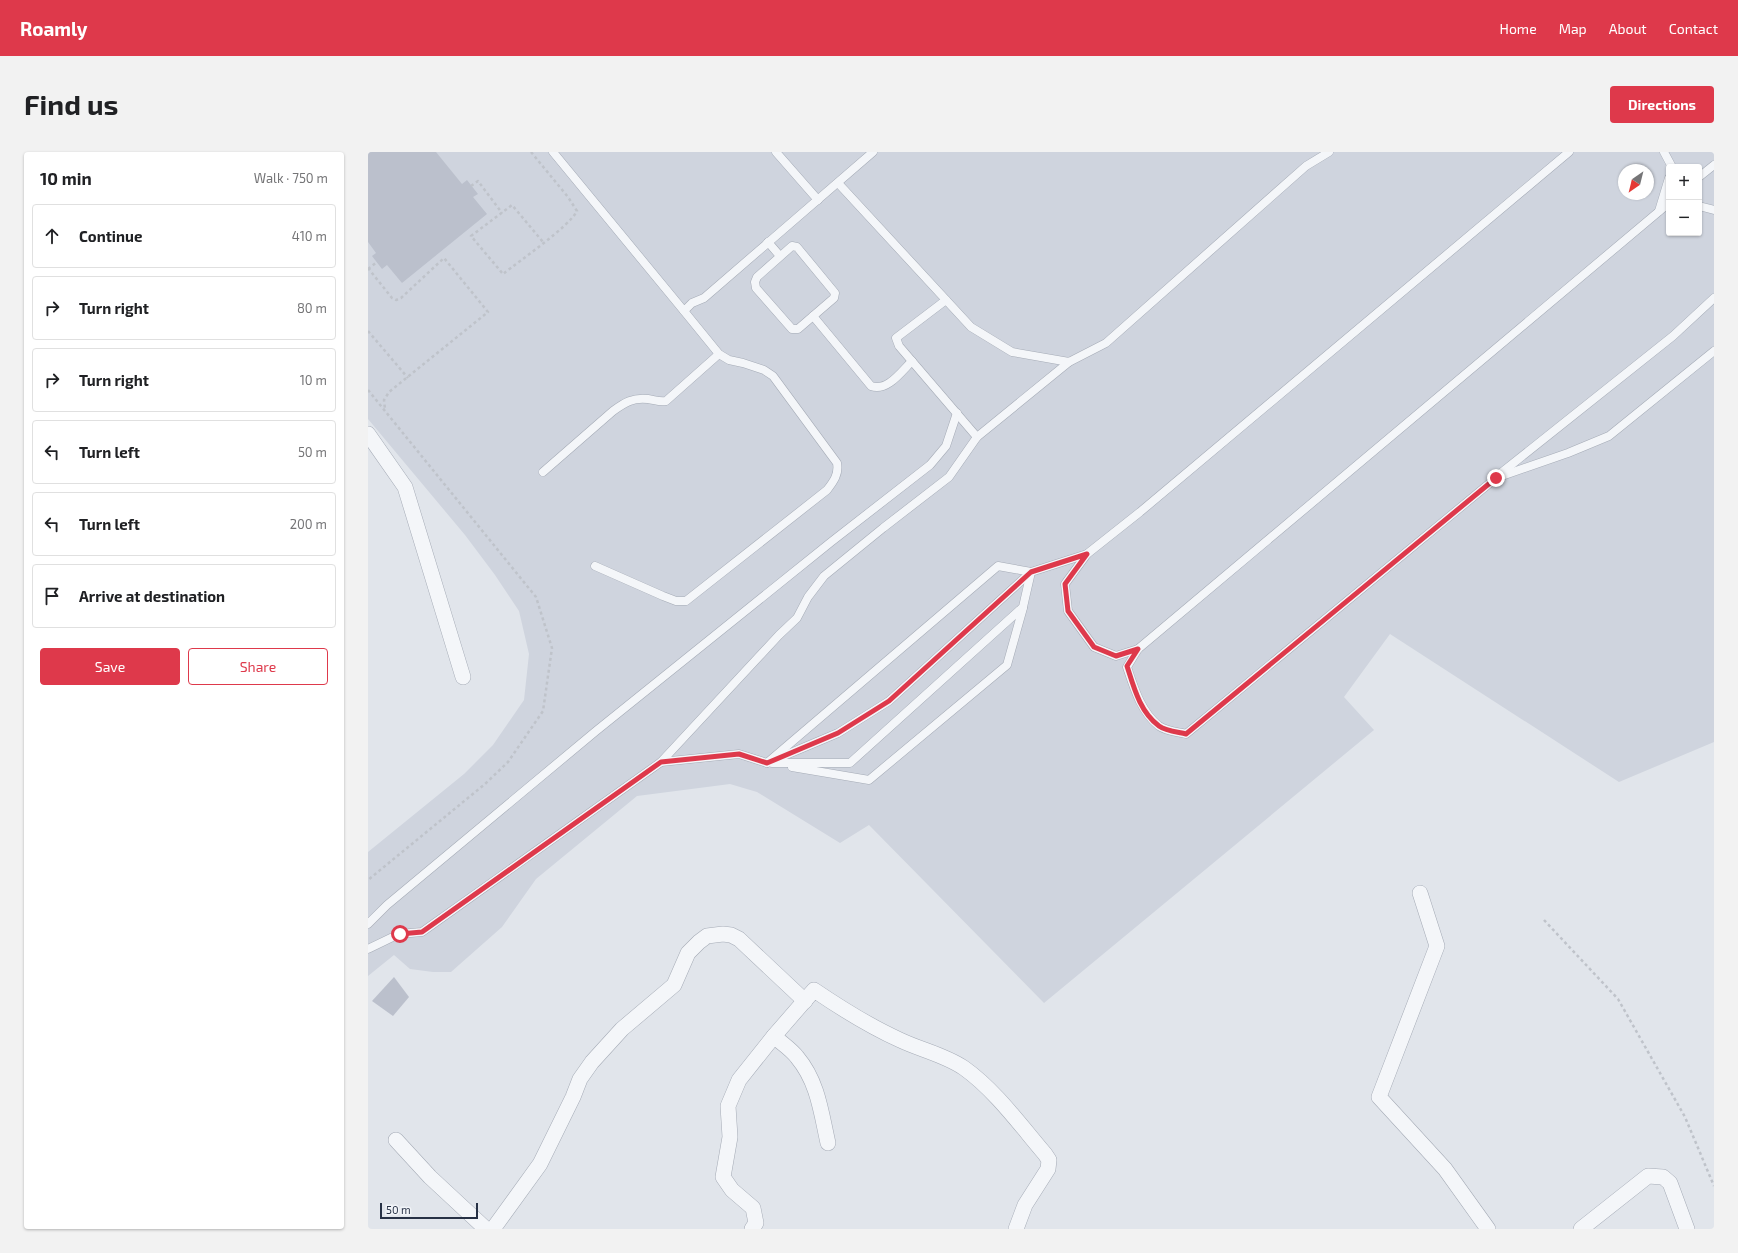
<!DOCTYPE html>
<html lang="en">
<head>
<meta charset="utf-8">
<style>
  :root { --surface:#fff; --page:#f2f2f2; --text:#202124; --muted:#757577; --line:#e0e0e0; --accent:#de394b }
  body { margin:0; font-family:"Exo 2",sans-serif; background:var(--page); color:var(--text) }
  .controls { position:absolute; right:12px; top:12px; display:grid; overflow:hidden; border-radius:4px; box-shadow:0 1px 3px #0004 }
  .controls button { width:36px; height:36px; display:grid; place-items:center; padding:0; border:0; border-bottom:1px solid var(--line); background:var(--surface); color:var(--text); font:20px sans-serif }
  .compass { position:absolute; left:1250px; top:12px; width:36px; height:36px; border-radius:50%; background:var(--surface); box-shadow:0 1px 3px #0004; rotate:215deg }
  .scale { position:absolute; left:12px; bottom:10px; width:98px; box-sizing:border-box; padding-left:4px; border:2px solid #273145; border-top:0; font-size:11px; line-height:14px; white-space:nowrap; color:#273145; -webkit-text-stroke:3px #f1f4f8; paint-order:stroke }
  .stop { position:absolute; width:12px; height:12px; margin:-9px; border:3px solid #de394b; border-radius:50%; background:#fff }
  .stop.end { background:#de394b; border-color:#fff; box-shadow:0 1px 4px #0008 }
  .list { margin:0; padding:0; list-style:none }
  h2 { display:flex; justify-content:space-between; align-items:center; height:52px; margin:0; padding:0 16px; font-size:17px }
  h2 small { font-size:13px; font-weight:400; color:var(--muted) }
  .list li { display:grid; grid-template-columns:26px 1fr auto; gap:12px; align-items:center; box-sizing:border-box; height:64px; margin:0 8px 8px; padding:0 8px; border:1px solid var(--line); border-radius:4px }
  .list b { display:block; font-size:15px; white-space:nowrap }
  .list em { font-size:13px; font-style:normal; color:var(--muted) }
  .actions { display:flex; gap:8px; padding:12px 16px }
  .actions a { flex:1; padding:9px 0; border:1px solid var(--accent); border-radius:4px; text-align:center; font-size:14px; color:var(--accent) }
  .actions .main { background:var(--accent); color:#fff }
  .icon { flex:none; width:22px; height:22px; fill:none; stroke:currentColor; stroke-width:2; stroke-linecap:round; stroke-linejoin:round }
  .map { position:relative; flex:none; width:1346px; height:1077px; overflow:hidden; border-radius:4px }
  header { display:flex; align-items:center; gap:24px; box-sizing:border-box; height:56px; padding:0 20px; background:var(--accent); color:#fff }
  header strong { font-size:19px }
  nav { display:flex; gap:22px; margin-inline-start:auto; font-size:14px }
  .intro { display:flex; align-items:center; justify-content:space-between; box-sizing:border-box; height:96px; padding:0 24px }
  h1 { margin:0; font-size:28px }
  .button { padding:10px 18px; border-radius:4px; background:var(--accent); color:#fff; font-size:14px; font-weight:700 }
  main { display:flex; gap:24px; padding:0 24px }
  aside { flex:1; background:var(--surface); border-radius:4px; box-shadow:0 1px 3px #0004 }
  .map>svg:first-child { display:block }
</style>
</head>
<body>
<header>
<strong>Roamly</strong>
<nav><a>Home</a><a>Map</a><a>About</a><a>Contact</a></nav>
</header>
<div class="intro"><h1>Find us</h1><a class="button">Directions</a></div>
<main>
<aside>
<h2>10 min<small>Walk · 750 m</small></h2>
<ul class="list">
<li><svg class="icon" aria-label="ahead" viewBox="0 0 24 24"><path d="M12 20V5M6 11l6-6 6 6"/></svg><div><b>Continue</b></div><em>410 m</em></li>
<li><svg class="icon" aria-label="right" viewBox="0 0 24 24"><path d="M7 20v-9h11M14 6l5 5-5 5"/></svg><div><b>Turn right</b></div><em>80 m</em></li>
<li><svg class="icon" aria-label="right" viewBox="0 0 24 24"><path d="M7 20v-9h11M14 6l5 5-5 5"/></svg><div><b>Turn right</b></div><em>10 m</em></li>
<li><svg class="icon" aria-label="left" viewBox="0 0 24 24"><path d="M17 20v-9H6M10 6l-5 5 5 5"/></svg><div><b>Turn left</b></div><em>50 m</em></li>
<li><svg class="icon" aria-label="left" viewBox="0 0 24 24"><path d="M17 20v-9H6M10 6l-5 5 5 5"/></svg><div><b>Turn left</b></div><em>200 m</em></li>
<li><svg class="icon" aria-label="arrive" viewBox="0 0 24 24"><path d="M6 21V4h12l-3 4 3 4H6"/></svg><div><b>Arrive at destination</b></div></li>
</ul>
<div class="actions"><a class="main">Save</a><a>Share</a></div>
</aside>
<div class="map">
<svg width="1346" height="1077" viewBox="0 0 1346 1077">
  <rect width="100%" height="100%" fill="#e1e5eb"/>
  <path fill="#cfd4de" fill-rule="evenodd" d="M 0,0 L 1346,0 L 1346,590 L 1251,630 L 1022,482 L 976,545 L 1006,578 L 676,851 L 501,673 L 472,691 L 389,640 L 362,632 L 269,644 L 168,727 L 134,775 L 83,820 L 65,820 L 42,817 L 26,803 L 0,824 L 0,700 L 96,622 L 125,593 L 156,548 L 161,502 L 151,459 L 127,423 L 97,383 L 0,267 ZM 1301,15 L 1331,15 L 1331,81 L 1301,81 ZM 1256,18 L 1280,18 L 1280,42 L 1256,42 Z"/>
  <g fill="#bbc0cc">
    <path d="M 0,0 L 68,0 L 94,32 L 99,28 L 110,42 L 105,45 L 119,62 L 34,131 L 19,113 L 14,117 L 4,104 L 8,101 L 0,90 Z"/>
    <path d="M 26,825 L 41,845 L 25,864 L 4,849 Z"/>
  </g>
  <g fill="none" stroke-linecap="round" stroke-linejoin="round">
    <defs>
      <g id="service">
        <path d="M 185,0 L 316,159 L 324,151 L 336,146 L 505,0"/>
        <path d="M 408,0 L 450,48"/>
        <path d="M 1296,0 L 1304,15"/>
        <path d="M 1331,25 L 1346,13"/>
        <path d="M 470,31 L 603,175 L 644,200 L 701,210 L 738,191 L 938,14 L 961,0"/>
        <path d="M 1301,51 L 770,497 L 759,515 C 766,536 773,560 791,574 C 798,579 810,580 818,582 L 1128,326 L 1200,301 L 1241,284 L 1346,199"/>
        <path d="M 1331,54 L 1346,58"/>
        <path d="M 1291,59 L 1301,26"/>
        <path d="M 400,90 L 412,104"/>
        <path d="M 424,94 L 429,95 L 467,141 L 466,146 L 430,177 L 424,177 L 388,136 L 387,130 L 389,125 Z"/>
        <path d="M 578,148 L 528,186 L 531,194 L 609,285"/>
        <path d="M 445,164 L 503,234 C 519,240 533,220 544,209"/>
        <path d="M 175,320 L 245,259 C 256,251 265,245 280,247 C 287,248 291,250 298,249 L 351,202"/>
        <path d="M 1133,321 L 1305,184 L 1346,146"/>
        <path d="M 719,402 L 697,432 L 700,459 L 726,495 L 748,504 L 770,497"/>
        <path d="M 227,414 L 295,444 L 308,449 L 318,449 L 459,338 C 466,329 471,322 469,311 L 405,224 L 396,218 L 375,211 L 361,208 L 351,202 L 316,159"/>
        <path d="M 293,610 L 411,483 L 429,466 L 440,445 L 456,424 L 515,376 L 581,325 L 609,285 L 701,210"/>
        <path d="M 399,611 L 470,581 L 521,549 L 663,420 L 719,402 L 772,360 L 1201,0"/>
        <path d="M 404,611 L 482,611 L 655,455 L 663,420"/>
        <path d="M 424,615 L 501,628 L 639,513 L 655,456"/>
        <path d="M 0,772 L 19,753 L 228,579 L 463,390 L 562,313 L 578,294 L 589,261"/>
        <path d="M 0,797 L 31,782 L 54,780 L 293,610 L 371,602 L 399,611 L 630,414 L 663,420"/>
      </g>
      <g id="minor">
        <path d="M 0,282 L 37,335 L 95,525"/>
        <path d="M 1052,741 L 1069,794 L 1011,945 L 1077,1017 L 1120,1077"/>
        <path d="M 406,884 C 413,891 423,897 429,905 C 450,930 453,960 460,991"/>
        <path d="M 28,988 L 62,1025 L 118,1077"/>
        <path d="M 125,1077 L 172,1012 L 205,945 L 212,927 L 224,910 L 254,877 L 306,833 L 320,801 L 331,790 L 339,784 L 355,782 L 363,783 L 371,787 L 437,849"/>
        <path d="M 384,1077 L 388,1071 L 385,1056 L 364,1038 L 355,1025 L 362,985 L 360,954 L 371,928 L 406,884 L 446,838 C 474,857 501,874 532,888 C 553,898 577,903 596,916 C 627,938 653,974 677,1002 L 681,1008 L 680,1017 L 657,1053 L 648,1077"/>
        <path d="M 1213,1077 L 1280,1024 L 1295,1025 L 1302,1031 L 1319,1077"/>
      </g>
    </defs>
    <use href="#service" stroke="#a5abb6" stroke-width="9"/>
    <use href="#minor" stroke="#a5abb6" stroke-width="16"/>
    <g stroke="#bfc3ca" stroke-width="2.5" stroke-dasharray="3 3" stroke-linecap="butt">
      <path d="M 163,0 L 200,45 L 209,59 C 201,75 151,109 135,122 L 103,84 L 144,53 L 175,90"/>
      <path d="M 103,34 L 110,29 L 134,61"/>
      <path d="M 0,116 L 24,146 L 28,148 L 33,146 L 76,106 L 120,160 L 21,240 L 16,248 L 17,257"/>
      <path d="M 0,117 L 9,110"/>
      <path d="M 0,179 L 40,226"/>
      <path d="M 0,238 L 168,445 L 184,496 L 175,559 L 140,610 L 117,632 L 0,728"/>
      <path d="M 1176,768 L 1250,847 L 1317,965 L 1346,1034"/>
    </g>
    <use href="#service" stroke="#f4f6f9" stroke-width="8"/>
    <use href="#minor" stroke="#f4f6f9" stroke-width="15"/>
  </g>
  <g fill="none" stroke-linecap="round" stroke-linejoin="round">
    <path stroke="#de394b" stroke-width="5" d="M 32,782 L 54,780 L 293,610 L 371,602 L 399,611 L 470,581 L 521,549 L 663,420 L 719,402 L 697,432 L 700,459 L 726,495 L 748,504 L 770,497 L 759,514 C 766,536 772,560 791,574 C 798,579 810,580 818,582 L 1128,326"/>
  </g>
</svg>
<div class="controls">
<button>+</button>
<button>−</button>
</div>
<svg class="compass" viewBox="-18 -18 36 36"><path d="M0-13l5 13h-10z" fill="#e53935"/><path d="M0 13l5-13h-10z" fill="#757577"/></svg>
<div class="scale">50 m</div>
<div class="stop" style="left:32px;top:782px"></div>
<div class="stop end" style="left:1128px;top:326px"></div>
</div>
</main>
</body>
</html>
